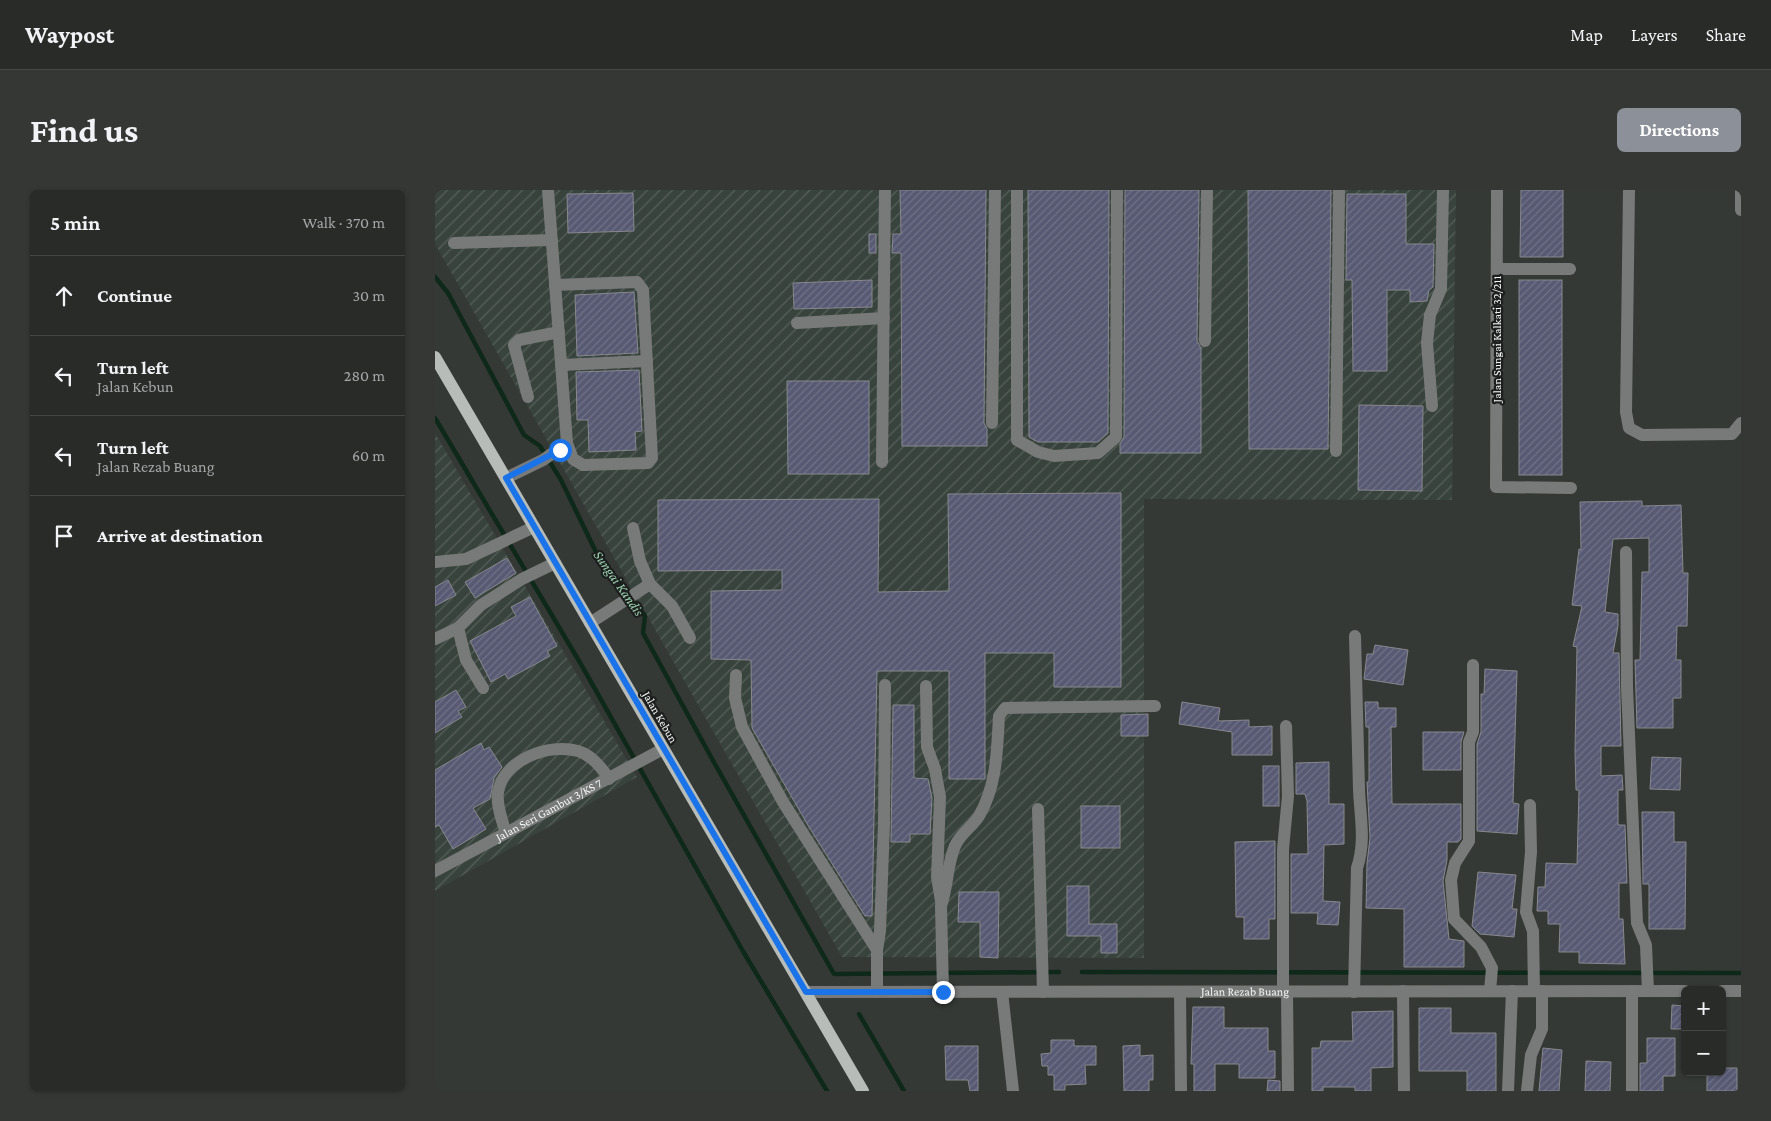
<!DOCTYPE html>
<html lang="en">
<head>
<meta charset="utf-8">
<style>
  :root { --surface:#282b28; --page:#343734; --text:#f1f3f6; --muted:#a5a7a8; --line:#444745; --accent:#8c9099 }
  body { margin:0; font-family:"Crimson Pro",serif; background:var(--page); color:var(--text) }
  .controls { position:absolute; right:15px; bottom:15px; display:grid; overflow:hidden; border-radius:8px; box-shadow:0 1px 4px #0004 }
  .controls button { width:45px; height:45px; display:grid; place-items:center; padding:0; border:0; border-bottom:1px solid var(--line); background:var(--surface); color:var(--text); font:25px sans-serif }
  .stop { position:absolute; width:15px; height:15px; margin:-11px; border:4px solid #1a73e8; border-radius:50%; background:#fff }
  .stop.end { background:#1a73e8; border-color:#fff; box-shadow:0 1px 5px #0008 }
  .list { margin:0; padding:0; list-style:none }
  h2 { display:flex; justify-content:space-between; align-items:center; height:65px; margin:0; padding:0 20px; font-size:21px }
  h2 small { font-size:16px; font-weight:400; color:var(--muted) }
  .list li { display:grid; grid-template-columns:32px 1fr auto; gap:15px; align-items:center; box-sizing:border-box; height:80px; padding:0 20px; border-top:1px solid var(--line) }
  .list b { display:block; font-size:19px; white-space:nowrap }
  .list p { margin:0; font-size:16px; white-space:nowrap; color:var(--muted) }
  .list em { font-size:16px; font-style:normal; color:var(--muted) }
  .icon { flex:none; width:28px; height:28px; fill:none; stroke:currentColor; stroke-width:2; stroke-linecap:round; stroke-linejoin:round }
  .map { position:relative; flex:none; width:1306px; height:901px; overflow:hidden; border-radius:8px }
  header { display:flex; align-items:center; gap:30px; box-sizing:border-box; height:70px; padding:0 25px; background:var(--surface); border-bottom:1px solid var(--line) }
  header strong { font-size:24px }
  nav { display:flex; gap:28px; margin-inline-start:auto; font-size:18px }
  .intro { display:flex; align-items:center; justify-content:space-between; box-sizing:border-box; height:120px; padding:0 30px }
  h1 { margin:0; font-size:35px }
  .button { padding:12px 22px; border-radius:8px; background:var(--accent); color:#fff; font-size:18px; font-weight:700 }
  main { display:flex; gap:30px; padding:0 30px }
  aside { flex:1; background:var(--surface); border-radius:8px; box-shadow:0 1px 4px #0004 }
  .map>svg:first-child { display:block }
</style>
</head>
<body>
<header>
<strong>Waypost</strong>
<nav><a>Map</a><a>Layers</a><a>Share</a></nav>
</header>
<div class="intro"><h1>Find us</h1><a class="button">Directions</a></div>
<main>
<aside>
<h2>5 min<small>Walk · 370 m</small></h2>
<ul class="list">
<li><svg class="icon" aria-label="ahead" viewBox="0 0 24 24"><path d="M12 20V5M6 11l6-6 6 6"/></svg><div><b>Continue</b></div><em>30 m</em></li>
<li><svg class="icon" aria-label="left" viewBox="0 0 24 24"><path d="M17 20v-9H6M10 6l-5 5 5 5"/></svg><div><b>Turn left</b><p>Jalan Kebun</p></div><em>280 m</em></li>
<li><svg class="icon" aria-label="left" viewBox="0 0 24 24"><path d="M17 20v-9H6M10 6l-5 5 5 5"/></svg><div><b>Turn left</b><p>Jalan Rezab Buang</p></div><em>60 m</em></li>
<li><svg class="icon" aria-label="arrive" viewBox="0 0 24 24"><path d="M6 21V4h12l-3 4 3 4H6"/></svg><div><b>Arrive at destination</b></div></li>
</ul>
</aside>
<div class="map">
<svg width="1306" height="901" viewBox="0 0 1306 901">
  <defs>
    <pattern id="industrial-furrows" width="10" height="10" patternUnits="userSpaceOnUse" patternTransform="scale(1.25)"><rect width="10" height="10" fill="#39433d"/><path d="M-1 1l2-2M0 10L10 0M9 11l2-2" fill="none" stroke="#565f5a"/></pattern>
    <pattern id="building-hatch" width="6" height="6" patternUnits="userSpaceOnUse" patternTransform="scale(1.25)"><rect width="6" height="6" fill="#585a73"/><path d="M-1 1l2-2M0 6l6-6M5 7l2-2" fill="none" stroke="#707288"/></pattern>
  </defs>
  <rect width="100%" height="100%" fill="#353936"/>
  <g fill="url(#industrial-furrows)">
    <path d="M 0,0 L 1021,0 L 1017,310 L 709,309 L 709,768 L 407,767 L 0,54 Z"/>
    <path d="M 0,243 L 202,587 L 0,701 Z"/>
  </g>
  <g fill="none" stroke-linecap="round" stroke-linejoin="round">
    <g stroke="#0e281a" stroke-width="4.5">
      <path d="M 0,87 L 13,103 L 89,245 L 105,256 L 126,290 L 162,364 L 210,426 L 208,443 L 281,576 L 399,784 L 624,782"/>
      <path d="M 0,228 L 147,476 L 309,763 L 392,901"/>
      <path d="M 647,782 L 1306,783"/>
      <path d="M 424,824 L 469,901"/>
    </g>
  </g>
  <g fill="url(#building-hatch)" stroke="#87888d">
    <path d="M 465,0 L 551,0 L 549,233 L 552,239 L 552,256 L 467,256 L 466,63 L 457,63 L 458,44 L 466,44 Z"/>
    <path d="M 593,0 L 674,0 L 673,243 L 663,252 L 603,252 L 594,247 Z"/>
    <path d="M 690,0 L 764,0 L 762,151 L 766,158 L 766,263 L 685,263 L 685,254 L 689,247 Z"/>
    <path d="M 813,0 L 896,0 L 893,259 L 814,259 Z"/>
    <path d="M 1086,0 L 1128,0 L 1128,67 L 1085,67 Z"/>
    <path d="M 198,3 L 199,41 L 133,43 L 132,4 Z"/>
    <path d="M 912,4 L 971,4 L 971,54 L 999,54 L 998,97 L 994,100 L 992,111 L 975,112 L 975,100 L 952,100 L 952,181 L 918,181 L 917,90 L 911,90 Z"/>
    <rect x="434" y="44" width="7" height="19"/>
    <path d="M 437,90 L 437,117 L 359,119 L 358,93 Z"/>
    <rect x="1084" y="90" width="43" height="195"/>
    <path d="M 199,102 L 203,163 L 142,166 L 140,105 Z"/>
    <path d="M 204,180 L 207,241 L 200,242 L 201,260 L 154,262 L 153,230 L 142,230 L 141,182 Z"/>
    <path d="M 352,191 L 434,191 L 434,284 L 353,284 Z"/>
    <path d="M 924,215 L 988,216 L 987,301 L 923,300 Z"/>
    <path d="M 686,303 L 686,497 L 619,497 L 619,463 L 550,463 L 550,589 L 514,589 L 514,481 L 442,481 L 437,726 L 430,726 L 374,637 L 317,538 L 316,470 L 276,469 L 276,401 L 347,400 L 347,380 L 223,381 L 223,310 L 444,309 L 443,402 L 514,401 L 513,304 Z"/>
    <path d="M 1207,311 L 1207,316 L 1246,315 L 1248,383 L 1253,383 L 1252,436 L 1242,436 L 1241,470 L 1246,470 L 1246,508 L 1238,508 L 1238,538 L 1202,538 L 1200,470 L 1205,470 L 1207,382 L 1214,382 L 1214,348 L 1178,349 L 1170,422 L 1183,424 L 1183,436 L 1178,463 L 1184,463 L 1186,556 L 1166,556 L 1166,586 L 1187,585 L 1188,600 L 1183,600 L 1183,635 L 1190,635 L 1192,693 L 1184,693 L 1184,729 L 1188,729 L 1190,774 L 1144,773 L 1144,762 L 1124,762 L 1125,734 L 1113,734 L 1113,721 L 1102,721 L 1103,697 L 1110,697 L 1111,673 L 1142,674 L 1144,600 L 1141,600 L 1140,561 L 1142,457 L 1138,456 L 1147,416 L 1137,415 L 1144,359 L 1146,360 L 1145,312 Z"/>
    <path d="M 72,368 L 81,383 L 40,408 L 30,392 Z"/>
    <path d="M 13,390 L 21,405 L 0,416 L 0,397 Z"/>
    <path d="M 95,407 L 122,456 L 112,461 L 115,466 L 73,489 L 70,484 L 56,492 L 35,451 L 81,426 L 76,417 Z"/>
    <path d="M 940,455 L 973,460 L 968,495 L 929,489 L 932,464 L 938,464 Z"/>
    <path d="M 1050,479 L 1082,481 L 1078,613 L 1084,614 L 1082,644 L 1042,641 L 1042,554 L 1046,542 L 1046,504 L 1049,504 Z"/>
    <path d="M 21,500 L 31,517 L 23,521 L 27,527 L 0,543 L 0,512 Z"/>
    <path d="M 747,512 L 785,518 L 783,531 L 814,530 L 814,537 L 837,536 L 837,565 L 797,565 L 797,542 L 744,534 Z"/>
    <path d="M 930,512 L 943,512 L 943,518 L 961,518 L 961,537 L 956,537 L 957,614 L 1026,614 L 1026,649 L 1023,652 L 1012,652 L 1012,670 L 1008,691 L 1014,749 L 1029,751 L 1029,777 L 969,777 L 969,719 L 931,718 L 932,673 L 935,648 L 932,592 L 934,592 L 934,537 L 931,537 Z"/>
    <path d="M 458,515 L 479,515 L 479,588 L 493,589 L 497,608 L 495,644 L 475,644 L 475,652 L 456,652 Z"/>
    <path d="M 713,524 L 713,546 L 686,546 L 686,525 Z"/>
    <path d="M 988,542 L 1029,542 L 1026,552 L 1026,580 L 988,580 Z"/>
    <path d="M 46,553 L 49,560 L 54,557 L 67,577 L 59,588 L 55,609 L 38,618 L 51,639 L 18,659 L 4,635 L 0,637 L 0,580 Z"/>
    <path d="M 1217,567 L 1246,568 L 1245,600 L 1215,599 Z"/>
    <path d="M 894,572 L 894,614 L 909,614 L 909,654 L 889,655 L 888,711 L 905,712 L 903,735 L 882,734 L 883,723 L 856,723 L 856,664 L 873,664 L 872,611 L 870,604 L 861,604 L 861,573 Z"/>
    <rect x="828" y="576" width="16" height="40"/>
    <rect x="646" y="616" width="39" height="42"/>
    <path d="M 1207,622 L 1239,622 L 1239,652 L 1251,652 L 1250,739 L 1214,739 L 1214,694 L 1208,694 Z"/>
    <path d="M 840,651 L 840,729 L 834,729 L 834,749 L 809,749 L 809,727 L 801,727 L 800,652 Z"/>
    <path d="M 1043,682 L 1081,685 L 1077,719 L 1082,719 L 1079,747 L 1045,744 L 1037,736 Z"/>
    <path d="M 632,696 L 654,696 L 654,734 L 682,734 L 682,763 L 666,763 L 666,746 L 632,746 Z"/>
    <path d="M 524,702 L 564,702 L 563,768 L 545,767 L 545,732 L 523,732 Z"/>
    <path d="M 1237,815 L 1250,816 L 1250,839 L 1236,839 Z"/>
    <path d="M 758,817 L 789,817 L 789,838 L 833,838 L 833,861 L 840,861 L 840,888 L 804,888 L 804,874 L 780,874 L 780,901 L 759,901 L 759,874 L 756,874 Z"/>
    <path d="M 984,818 L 1016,818 L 1016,843 L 1061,843 L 1061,901 L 1032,901 L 1032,881 L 984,881 Z"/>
    <path d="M 958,821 L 958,877 L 936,878 L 936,901 L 920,901 L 920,897 L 888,897 L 888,901 L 877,901 L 877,858 L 885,858 L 886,851 L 918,851 L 917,822 Z"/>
    <path d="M 1212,848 L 1240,848 L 1240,886 L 1228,886 L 1228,901 L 1205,901 L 1205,873 L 1212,873 Z"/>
    <path d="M 616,850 L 639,850 L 639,856 L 661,856 L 661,875 L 650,875 L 651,894 L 630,895 L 630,900 L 619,900 L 619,885 L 613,885 L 613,876 L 607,876 L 606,864 L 616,863 Z"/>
    <path d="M 705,855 L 705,866 L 718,865 L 718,890 L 714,890 L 714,901 L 689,901 L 688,856 Z"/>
    <path d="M 510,856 L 543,856 L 543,901 L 535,901 L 533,890 L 511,890 Z"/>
    <path d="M 1108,858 L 1127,860 L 1124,901 L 1104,901 Z"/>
    <path d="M 1151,871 L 1176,872 L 1175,901 L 1150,901 Z"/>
    <path d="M 1287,878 L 1302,878 L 1302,901 L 1272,901 L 1272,882 L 1287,882 Z"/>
    <path d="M 833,890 L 845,891 L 845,901 L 832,901 Z"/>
  </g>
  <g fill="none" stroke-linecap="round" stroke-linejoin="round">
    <g stroke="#787a79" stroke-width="12">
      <path d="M 582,0 L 582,250 L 603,262 L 619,266 L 663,263 L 681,247 L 682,0"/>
      <path d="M 1062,0 L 1061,297 L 1136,298"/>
      <path d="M 1194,0 L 1191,222 L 1194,238 L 1207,245 L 1297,244 L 1306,233"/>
      <path d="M 1306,0 L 1306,20"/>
      <path d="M 19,53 L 117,50"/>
      <path d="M 1062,79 L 1135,79"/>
      <path d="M 120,95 L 202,92 L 208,100 L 217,268 L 213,273 L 148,275 L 138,269 L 132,253"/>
      <path d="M 362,133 L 449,128"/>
      <path d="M 770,151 L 772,0"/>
      <path d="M 126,175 L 212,171"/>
      <path d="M 93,207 L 79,155 L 84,150 L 124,142"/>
      <path d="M 997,216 L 992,153 L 995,125 L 1006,99 L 1008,0"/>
      <path d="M 557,233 L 560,0"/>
      <path d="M 901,261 L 904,0"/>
      <path d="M 447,272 L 450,0"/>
      <path d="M 71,288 L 108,270 L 132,253 L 113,0"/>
      <path d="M 198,338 L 205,371 L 215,394"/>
      <path d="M 1191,362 L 1192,497 L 1202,733 L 1211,755 L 1213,801"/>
      <path d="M 0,372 L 31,369 L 99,337"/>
      <path d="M 155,433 L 215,394 L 237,416 L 255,448"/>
      <path d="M 0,449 L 23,438"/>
      <path d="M 1038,475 L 1038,542 L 1034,552 L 1034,651 L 1020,673 L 1016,690 L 1019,729 L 1046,757 L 1057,778 L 1055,801"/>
      <path d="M 301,485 L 300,508 L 307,537 L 348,612 L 442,760 L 442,802"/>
      <path d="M 491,496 L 492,557 L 500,579 L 505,607 L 502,687 L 506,711"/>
      <path d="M 48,498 L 31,470 L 23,438 L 46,415 L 87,389 L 120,373"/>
      <path d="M 1095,615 L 1096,662 L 1091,722 L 1098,741 L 1099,801"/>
      <path d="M 603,619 L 608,802"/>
      <path d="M 71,643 C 67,631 61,614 63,602 C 69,569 114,553 143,561 C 157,565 167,578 174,589"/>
      <path id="s1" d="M 0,681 L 228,559"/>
      <path d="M 442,760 L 445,741 L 449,634 L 450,495"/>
      <path d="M 968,801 L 969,901"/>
      <path d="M 1287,801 L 1306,801"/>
      <path id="s2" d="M 371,802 L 1250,801"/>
      <path d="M 508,802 L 506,716 C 513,696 512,674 520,656 C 525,644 537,637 544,626 C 562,595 562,561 564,526 L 570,518 L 720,516"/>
      <path d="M 567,802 L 578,901"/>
      <path d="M 745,802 L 746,901"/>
      <path d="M 848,802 L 848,659 L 853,606 L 851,536"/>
      <path d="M 852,802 L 853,901"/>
      <path d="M 919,802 L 922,678 C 931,651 925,627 924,599 C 923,548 921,497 920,446"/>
      <path d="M 1073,901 L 1077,801"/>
      <path d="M 1092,901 L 1096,865 L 1107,839 L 1107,801"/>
      <path d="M 1197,901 L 1197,801"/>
    </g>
    <path stroke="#b7bcb9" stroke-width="12" d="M 0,167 L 428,901"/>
  </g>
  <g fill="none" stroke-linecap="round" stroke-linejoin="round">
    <path stroke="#1a73e8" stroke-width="6" d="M 125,260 L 71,288 L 371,802 L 508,802"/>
  </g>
  <g text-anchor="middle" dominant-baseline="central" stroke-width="4.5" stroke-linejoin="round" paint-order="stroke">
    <g font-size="12" fill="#f3f6f4" stroke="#1d1f1e">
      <text transform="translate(1062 149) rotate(-90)">Jalan Sungai Kalkati 32/211</text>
      <text transform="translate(225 527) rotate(60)">Jalan Kebun</text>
      <text stroke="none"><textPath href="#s1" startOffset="129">Jalan Seri Gambut 3/KS 7</textPath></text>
      <text stroke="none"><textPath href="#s2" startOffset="439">Jalan Rezab Buang</textPath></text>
    </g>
    <g font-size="14" font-style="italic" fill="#9cd2b2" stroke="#1d1f1e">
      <text transform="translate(184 393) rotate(55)">Sungai Kandis</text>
    </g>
  </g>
</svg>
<div class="controls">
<button>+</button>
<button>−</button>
</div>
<div class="stop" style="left:125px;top:260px"></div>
<div class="stop end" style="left:508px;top:802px"></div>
</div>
</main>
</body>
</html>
